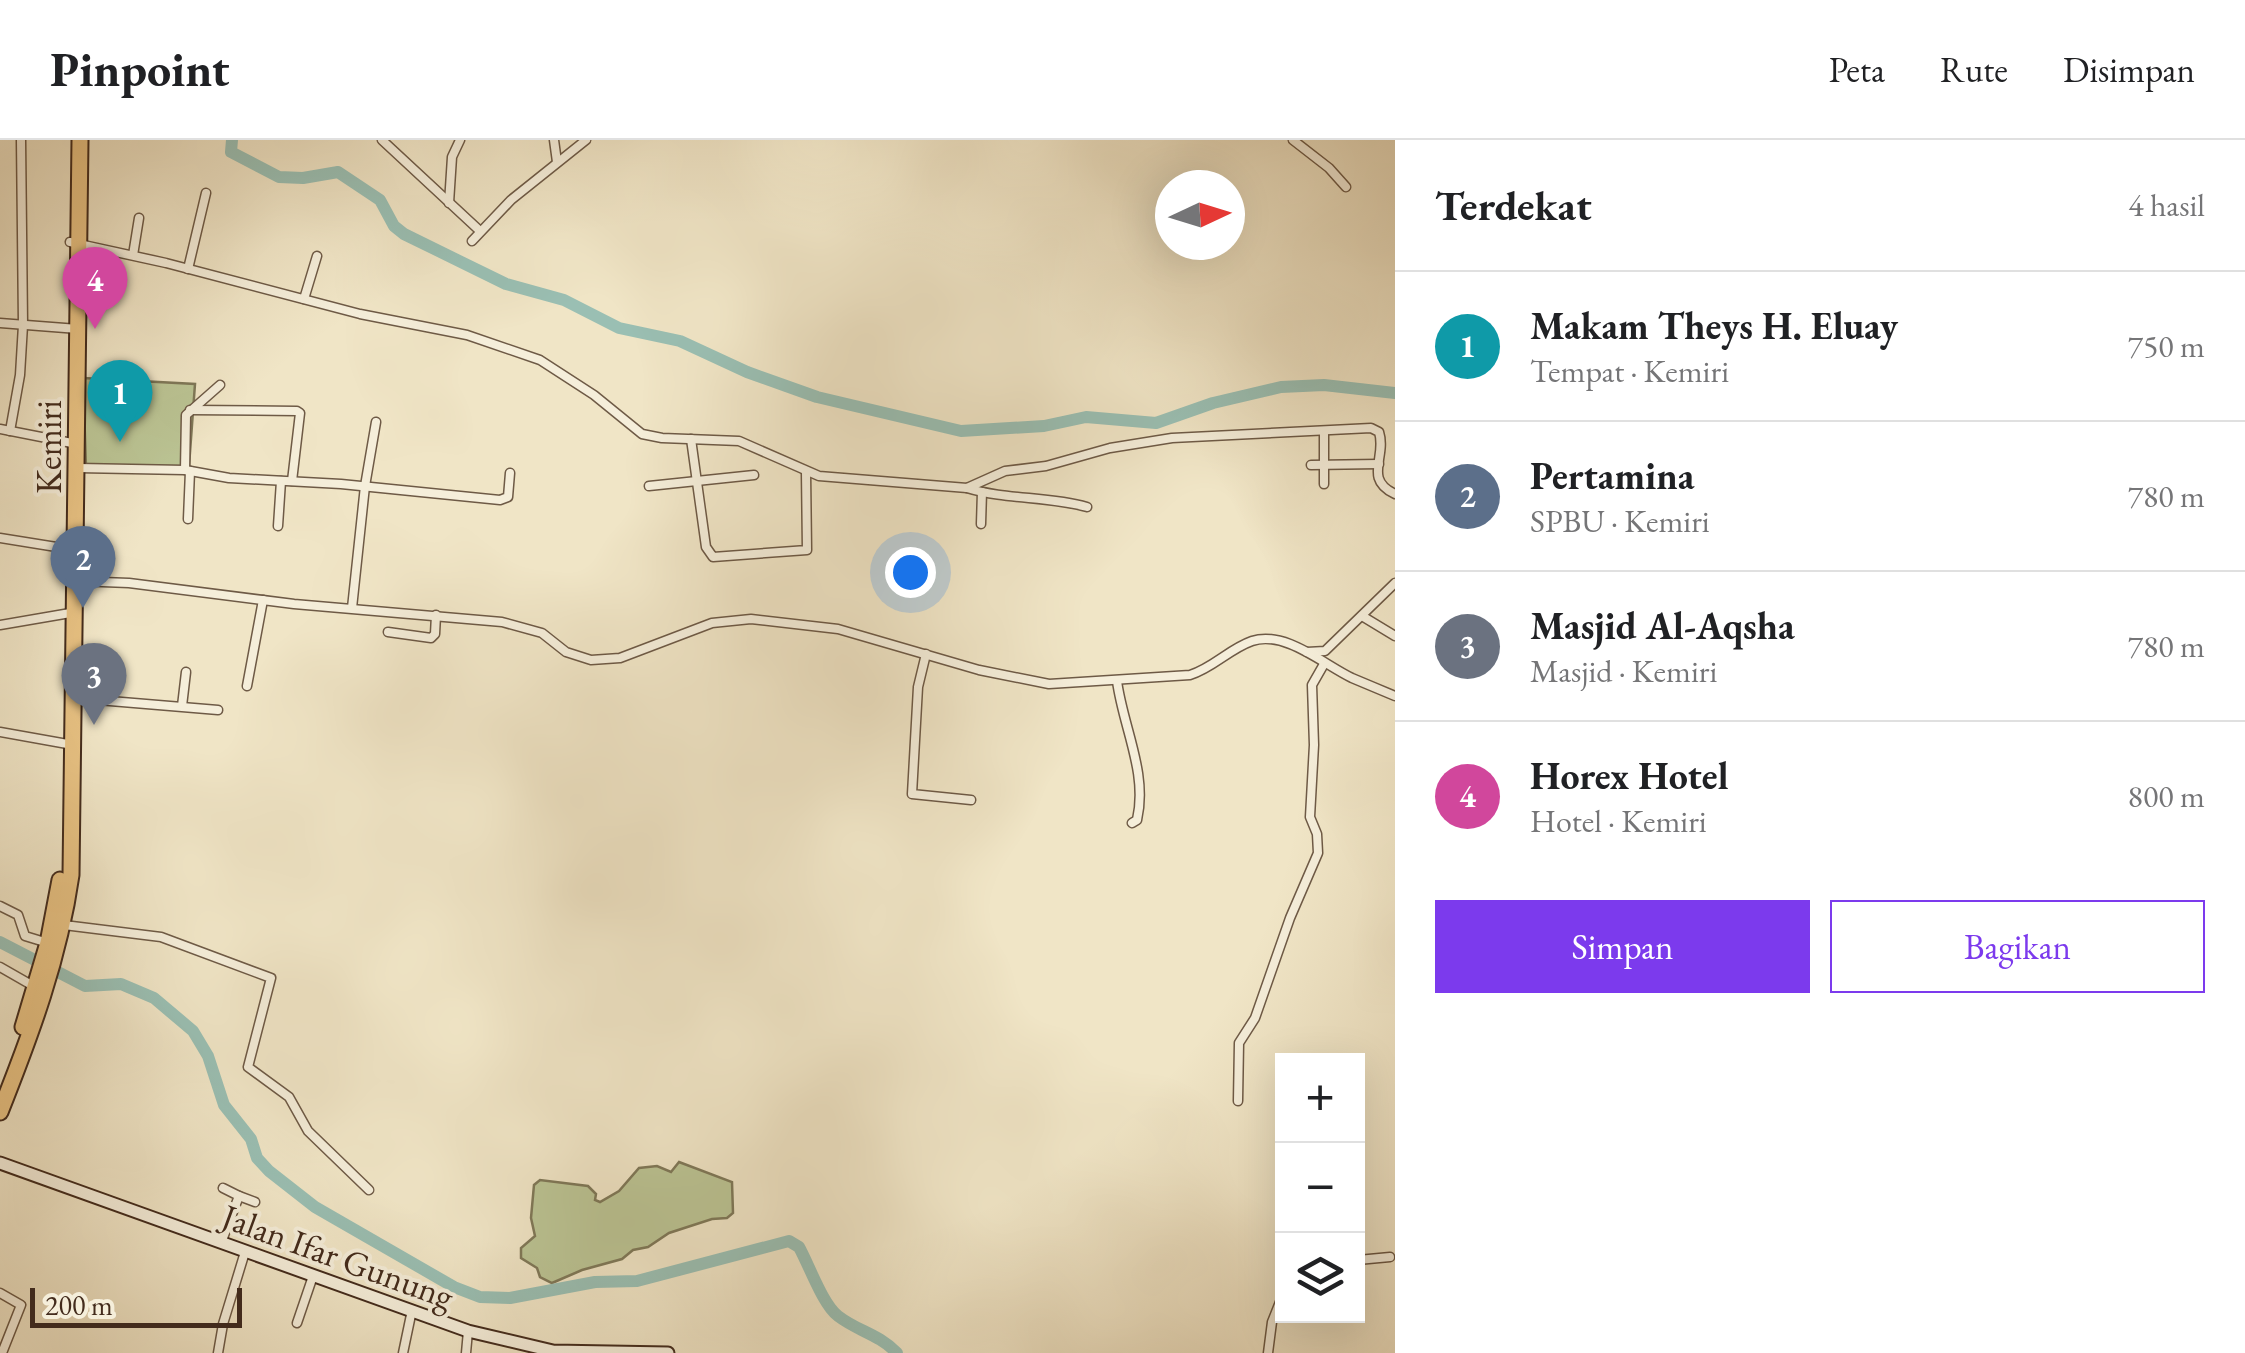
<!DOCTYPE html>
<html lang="id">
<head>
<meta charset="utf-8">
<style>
  :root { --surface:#fff; --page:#f6f6f6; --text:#202124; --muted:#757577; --line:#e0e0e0; --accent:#7c3aed }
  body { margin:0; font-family:"EB Garamond",serif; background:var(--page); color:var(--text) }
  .controls { position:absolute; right:30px; bottom:30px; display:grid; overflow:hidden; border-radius:0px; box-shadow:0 10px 40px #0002 }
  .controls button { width:90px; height:90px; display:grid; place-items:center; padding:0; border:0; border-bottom:2px solid var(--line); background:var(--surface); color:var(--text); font:50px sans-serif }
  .compass { position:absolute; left:1155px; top:30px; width:90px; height:90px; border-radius:50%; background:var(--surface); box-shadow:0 10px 40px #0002; rotate:86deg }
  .scale { position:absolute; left:30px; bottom:25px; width:212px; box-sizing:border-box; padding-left:10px; border:5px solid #432b1c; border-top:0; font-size:28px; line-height:35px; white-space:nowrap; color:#432b1c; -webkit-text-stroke:8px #f5eeda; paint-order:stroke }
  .you { position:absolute; left:910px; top:432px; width:35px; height:35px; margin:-25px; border:8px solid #fff; border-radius:50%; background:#1a73e8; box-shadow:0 0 0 15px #1a73e833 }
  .badge { display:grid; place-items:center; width:65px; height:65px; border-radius:50%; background:var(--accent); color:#fff; font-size:32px; font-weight:700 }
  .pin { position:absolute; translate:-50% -82px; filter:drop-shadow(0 2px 5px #0008) }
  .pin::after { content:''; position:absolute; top:52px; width:35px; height:30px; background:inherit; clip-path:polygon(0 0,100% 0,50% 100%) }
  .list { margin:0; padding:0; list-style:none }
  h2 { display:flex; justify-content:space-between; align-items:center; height:130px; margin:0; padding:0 40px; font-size:42px }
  h2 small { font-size:32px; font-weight:400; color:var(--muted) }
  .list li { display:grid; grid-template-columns:65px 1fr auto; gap:30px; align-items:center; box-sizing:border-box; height:150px; padding:0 40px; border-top:2px solid var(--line) }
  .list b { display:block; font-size:38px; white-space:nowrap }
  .list p { margin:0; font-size:32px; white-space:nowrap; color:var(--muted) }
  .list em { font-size:32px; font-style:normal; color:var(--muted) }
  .actions { display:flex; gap:20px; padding:30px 40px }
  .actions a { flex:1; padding:22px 0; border:2px solid var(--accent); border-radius:0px; text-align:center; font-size:35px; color:var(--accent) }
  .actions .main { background:var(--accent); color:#fff }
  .icon { flex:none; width:55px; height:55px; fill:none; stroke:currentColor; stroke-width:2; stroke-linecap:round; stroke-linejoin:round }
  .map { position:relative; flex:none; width:1395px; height:1213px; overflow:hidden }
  header { display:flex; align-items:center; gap:60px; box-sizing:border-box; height:140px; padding:0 50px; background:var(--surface); border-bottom:2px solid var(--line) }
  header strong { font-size:48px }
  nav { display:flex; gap:55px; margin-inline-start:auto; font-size:35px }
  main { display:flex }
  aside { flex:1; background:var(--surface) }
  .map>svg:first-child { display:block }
</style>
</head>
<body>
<header>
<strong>Pinpoint</strong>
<nav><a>Peta</a><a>Rute</a><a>Disimpan</a></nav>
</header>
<main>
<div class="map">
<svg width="1395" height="1213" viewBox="0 0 1395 1213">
  <rect width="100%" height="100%" fill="#f0e5c6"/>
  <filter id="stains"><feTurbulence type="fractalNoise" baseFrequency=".002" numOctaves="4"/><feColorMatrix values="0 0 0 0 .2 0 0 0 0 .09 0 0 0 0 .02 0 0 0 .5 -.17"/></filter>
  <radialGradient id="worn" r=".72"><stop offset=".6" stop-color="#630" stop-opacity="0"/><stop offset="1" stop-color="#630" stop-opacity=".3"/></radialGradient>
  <g fill="#bbc494" stroke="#7f7858" stroke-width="2.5">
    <path d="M 83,238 L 195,244 L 189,326 L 86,327 Z"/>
    <path d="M 679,1022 L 732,1042 L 733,1073 L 727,1078 L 712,1079 L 669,1093 L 648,1107 L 633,1110 L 622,1119 L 582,1130 L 552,1143 L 540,1137 L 537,1128 L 521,1118 L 521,1108 L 535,1096 L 531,1078 L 534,1045 L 540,1040 L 588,1046 L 596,1054 L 595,1060 L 600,1062 L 619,1051 L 639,1028 L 657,1026 L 671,1032 Z"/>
  </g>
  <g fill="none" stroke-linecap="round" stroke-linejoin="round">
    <g stroke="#9abfb3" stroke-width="12">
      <path d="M 232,0 L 231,12 L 279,37 L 303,38 L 338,32 L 380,60 L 394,86 L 404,94 L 506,144 L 564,160 L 619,188 L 680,201 L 747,232 L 817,257 L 961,291 L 1044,286 L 1086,277 L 1156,283 L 1213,263 L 1281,247 L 1324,245 L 1395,253"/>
      <path d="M 0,802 L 85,846 L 121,844 L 154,858 L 193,891 L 208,916 L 224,965 L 251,999 L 257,1018 L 269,1031 L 315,1067 L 454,1147 L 480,1157 L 510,1158 L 595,1142 L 637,1141 L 789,1101 L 799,1107 C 809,1125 823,1165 838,1176 C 859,1192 877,1193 897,1213"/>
    </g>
    <defs>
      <g id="street">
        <path d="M 382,0 L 480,91"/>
        <path d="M 554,0 L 557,22"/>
        <path d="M 1293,0 L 1329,28 L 1346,47"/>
        <path d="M 449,63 L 452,17 L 460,0"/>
        <path d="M 472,101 L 511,60 L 586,0"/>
        <path d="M 70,102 L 166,123 L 360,174 L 467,195 L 540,220 L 594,255 L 642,294 L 662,298 L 739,301 L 819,336 L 967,348 L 1005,331 L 1046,326 L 1110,308 L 1172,298 L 1371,288 L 1379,292 C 1387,317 1363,339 1395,354"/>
        <path d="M 133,115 L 139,78"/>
        <path d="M 188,129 L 206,53"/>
        <path d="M 304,159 L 317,116"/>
        <path d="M 0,183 L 78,189"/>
        <path d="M 190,270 L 297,271 L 300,273 L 292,341"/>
        <path d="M 0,289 L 77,304"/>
        <path d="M 10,291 L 20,235 L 23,185 L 21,0"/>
        <path d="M 1324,291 L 1324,344"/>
        <path d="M 691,299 L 706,407 L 713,417 L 807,410 L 806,332"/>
        <path d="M 1311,325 L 1379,324"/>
        <path d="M 78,328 L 185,330 L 229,338 L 341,344 L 500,360 L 508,357 L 510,333"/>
        <path d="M 185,330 L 186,275 L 220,245"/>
        <path d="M 649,346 L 754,335"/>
        <path d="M 967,348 C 1006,360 1048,356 1087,367"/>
        <path d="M 188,379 L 190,331"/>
        <path d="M 981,384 L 982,352"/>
        <path d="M 278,386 L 281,341"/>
        <path d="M 0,398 L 75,410"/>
        <path d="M 76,441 L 129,443 L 294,464 L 502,482 L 542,493 L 566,512 L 591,520 L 620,518 L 712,483 L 751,479 L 838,489 L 979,530 L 1049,544 L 1190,535 C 1213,528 1229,509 1252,501 C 1285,490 1323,524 1352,538 C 1366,544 1381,550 1395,556"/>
        <path d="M 352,468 L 365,346 L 376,282"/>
        <path d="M 1362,476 L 1395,496"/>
        <path d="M 0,485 L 76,472"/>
        <path d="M 388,492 L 431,498 L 435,494 L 436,475"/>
        <path d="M 1307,512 L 1325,511 L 1395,443"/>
        <path d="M 926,514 L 918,547 L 912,654 L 971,660"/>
        <path d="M 1117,541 C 1123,587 1148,633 1137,680 L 1132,683"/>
        <path d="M 247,546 L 263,460"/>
        <path d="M 74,558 L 218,570"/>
        <path d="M 182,566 L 186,532"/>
        <path d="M 0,592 L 73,605"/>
        <path d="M 0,766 L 18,775 L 25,796 L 48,803"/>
        <path d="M 64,785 L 161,797 L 271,838 L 248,927 L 289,957 L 308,991 L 369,1050"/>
        <path d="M 0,827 L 35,847"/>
        <path d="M 1238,961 L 1239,903 L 1255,878 L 1290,778 L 1318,713 L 1317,694 L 1310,677 L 1314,605 L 1312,545 L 1324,524"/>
        <path d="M 239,1056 L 255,1062"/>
        <path d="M 221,1103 L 239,1056 L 223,1048"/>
        <path d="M 1358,1120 L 1390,1117"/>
        <path d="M 0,1153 L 21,1165 L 2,1213"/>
        <path d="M 297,1183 L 313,1136"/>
        <path d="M 218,1213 L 223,1184 L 245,1112"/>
        <path d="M 403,1213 L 412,1170"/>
        <path d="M 466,1213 L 468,1191"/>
        <path d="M 1268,1213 L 1272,1182 L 1282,1157"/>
      </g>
      <path id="secondary" d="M 0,1023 L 468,1191 L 553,1211 L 668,1213"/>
      <g id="highway">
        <path d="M 23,887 L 48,803 L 60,740"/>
        <path d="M 0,972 C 31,894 59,819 71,735 L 80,0"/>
      </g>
    </defs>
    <use href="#street" stroke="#6e5a46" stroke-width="11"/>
    <use href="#secondary" stroke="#432b1c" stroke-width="15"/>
    <use href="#highway" stroke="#432b1c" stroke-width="19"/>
    <use href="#street" stroke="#f5eeda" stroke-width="8"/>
    <use href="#secondary" stroke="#f5eeda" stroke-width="11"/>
    <use href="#highway" stroke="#e8c283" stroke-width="15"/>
  </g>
  <g text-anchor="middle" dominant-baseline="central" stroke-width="8" stroke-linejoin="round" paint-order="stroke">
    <g font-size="35" fill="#432b1c" stroke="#f5eeda">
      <text transform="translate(48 307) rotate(-90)">Kemiri</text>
      <text transform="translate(338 1116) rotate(20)">Jalan Ifar Gunung</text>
    </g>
  </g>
  <rect width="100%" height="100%" filter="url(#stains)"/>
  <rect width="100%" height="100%" fill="url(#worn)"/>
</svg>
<div class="controls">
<button>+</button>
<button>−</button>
<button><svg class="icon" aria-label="layers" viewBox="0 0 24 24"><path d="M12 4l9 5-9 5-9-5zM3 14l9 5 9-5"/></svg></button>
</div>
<svg class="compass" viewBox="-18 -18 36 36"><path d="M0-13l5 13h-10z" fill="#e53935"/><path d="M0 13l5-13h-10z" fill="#757577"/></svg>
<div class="scale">200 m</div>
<div class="you"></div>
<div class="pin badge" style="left:120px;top:302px;background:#0f9aa8">1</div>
<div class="pin badge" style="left:83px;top:468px;background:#5c6f8a">2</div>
<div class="pin badge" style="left:94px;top:585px;background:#6b7280">3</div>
<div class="pin badge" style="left:95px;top:189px;background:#d1479c">4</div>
</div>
<aside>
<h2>Terdekat<small>4 hasil</small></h2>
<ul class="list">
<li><span class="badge" style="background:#0f9aa8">1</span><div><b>Makam Theys H. Eluay</b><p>Tempat · Kemiri</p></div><em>750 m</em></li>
<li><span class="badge" style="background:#5c6f8a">2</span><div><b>Pertamina</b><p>SPBU · Kemiri</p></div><em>780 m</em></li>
<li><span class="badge" style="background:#6b7280">3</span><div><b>Masjid Al-Aqsha</b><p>Masjid · Kemiri</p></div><em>780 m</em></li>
<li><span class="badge" style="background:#d1479c">4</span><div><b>Horex Hotel</b><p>Hotel · Kemiri</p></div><em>800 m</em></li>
</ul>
<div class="actions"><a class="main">Simpan</a><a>Bagikan</a></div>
</aside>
</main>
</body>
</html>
